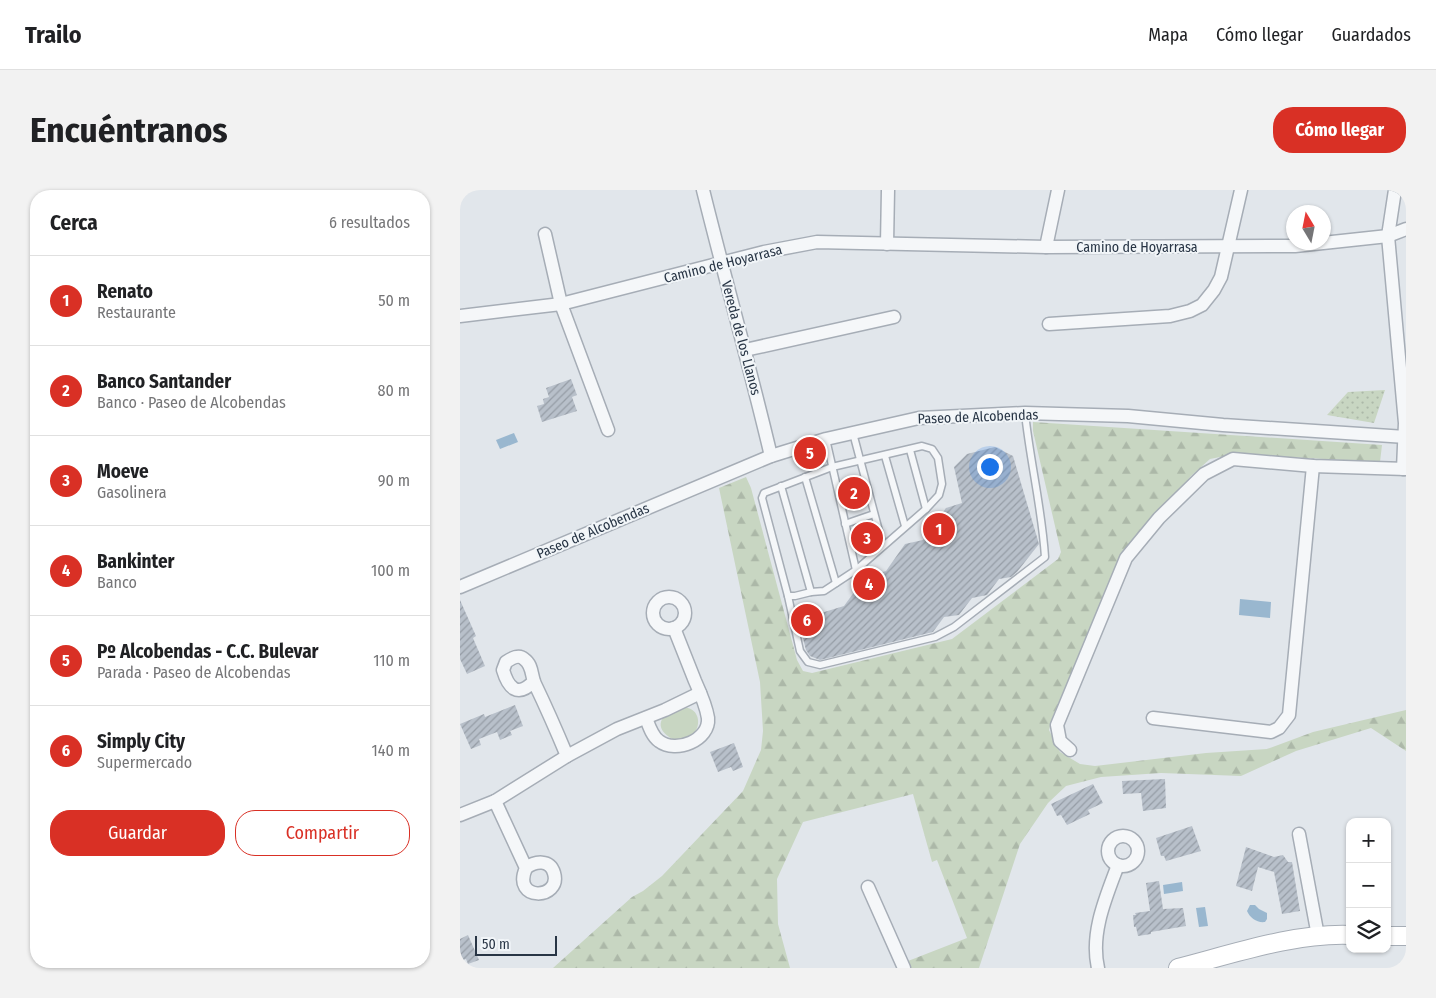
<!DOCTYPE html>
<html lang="es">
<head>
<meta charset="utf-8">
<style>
  :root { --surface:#fff; --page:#f2f2f2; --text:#202124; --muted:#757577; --line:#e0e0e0; --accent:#d93025 }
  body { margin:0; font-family:"Fira Sans Condensed",sans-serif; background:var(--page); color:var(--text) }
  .controls { position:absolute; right:15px; bottom:15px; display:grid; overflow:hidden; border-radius:10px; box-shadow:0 1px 4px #0004 }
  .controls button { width:45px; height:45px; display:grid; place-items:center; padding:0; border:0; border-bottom:1px solid var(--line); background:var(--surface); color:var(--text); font:25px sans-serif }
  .compass { position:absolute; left:826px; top:15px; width:45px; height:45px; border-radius:50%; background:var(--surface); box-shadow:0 1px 4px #0004; rotate:350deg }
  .scale { position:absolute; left:15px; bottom:12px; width:82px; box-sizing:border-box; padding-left:5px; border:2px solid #283545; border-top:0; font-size:14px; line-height:18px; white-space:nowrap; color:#283545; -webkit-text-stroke:4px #f1f5f8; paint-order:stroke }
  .you { position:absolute; left:529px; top:276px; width:18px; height:18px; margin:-12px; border:4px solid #fff; border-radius:50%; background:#1a73e8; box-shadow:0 0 0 8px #1a73e833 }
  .badge { display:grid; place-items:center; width:32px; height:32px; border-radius:50%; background:var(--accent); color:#fff; font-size:16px; font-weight:700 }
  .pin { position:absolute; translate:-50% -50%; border:2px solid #fff; box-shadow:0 1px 5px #0006 }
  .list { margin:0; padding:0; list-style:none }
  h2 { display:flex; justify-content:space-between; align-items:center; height:65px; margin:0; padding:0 20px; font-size:21px }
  h2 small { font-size:16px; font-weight:400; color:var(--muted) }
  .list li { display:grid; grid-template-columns:32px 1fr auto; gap:15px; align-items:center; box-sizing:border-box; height:90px; padding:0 20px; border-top:1px solid var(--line) }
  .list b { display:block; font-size:19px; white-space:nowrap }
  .list p { margin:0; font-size:16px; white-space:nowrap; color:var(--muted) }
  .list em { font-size:16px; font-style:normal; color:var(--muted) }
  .actions { display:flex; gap:10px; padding:15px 20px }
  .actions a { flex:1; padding:11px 0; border:1px solid var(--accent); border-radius:20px; text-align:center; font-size:18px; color:var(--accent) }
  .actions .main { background:var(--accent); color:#fff }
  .icon { flex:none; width:28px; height:28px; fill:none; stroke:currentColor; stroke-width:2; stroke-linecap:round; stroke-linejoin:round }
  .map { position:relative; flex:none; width:946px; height:778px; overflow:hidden; border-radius:20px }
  header { display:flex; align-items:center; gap:30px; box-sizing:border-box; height:70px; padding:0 25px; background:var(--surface); border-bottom:1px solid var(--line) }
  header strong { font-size:24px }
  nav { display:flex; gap:28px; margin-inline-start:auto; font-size:18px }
  .intro { display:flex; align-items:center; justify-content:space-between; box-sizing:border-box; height:120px; padding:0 30px }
  h1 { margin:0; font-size:35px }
  .button { padding:12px 22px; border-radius:20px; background:var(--accent); color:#fff; font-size:18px; font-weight:700 }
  main { display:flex; gap:30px; padding:0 30px }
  aside { flex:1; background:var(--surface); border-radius:20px; box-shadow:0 1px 4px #0004 }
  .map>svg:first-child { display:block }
</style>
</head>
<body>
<header>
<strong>Trailo</strong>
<nav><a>Mapa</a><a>Cómo llegar</a><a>Guardados</a></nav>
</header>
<div class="intro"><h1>Encuéntranos</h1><a class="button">Cómo llegar</a></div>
<main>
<aside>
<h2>Cerca<small>6 resultados</small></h2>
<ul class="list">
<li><span class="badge">1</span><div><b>Renato</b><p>Restaurante</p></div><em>50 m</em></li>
<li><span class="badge">2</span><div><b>Banco Santander</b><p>Banco · Paseo de Alcobendas</p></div><em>80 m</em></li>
<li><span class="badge">3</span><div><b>Moeve</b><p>Gasolinera</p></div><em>90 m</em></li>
<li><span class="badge">4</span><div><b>Bankinter</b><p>Banco</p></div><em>100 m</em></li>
<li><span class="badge">5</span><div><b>Pº Alcobendas - C.C. Bulevar</b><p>Parada · Paseo de Alcobendas</p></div><em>110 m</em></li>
<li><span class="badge">6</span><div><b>Simply City</b><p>Supermercado</p></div><em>140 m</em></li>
</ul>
<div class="actions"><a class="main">Guardar</a><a>Compartir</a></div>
</aside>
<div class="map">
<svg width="946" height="778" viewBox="0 0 946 778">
  <defs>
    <pattern id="forest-firs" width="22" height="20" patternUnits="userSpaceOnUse" patternTransform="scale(1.25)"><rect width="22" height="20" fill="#c8d6c2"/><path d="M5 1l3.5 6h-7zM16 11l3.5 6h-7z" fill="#acb8a8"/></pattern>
    <pattern id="park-dots" width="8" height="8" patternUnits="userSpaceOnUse" patternTransform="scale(1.25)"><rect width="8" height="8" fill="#c8d6c2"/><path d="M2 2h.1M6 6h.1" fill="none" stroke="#acb8a8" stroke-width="1.8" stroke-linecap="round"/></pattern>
    <pattern id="building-hatch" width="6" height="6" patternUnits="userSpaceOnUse" patternTransform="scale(1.25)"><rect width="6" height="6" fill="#b8c0ca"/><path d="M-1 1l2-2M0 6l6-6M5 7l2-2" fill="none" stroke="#969da6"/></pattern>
  </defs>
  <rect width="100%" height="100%" fill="#e1e6eb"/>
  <path fill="url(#forest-firs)" d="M 573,232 L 922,255 L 920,272 L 775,264 L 750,269 L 731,286 L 662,365 L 593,526 L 589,540 L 600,562 L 620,574 L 635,576 L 746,563 L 807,559 L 853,542 L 946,520 L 946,561 L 911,538 L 836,561 L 781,586 L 701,583 L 641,587 L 606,596 L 588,613 L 560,654 L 519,778 L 451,778 L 448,771 L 507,748 L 477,670 L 472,672 L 453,604 L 343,632 L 317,689 L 318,734 L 330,778 L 93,778 L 172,707 L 183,701 L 202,686 L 283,601 L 301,560 L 303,541 L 300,492 L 259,298 L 286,287 L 291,298 L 337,470 L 343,481 L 352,483 L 492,449 L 598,369 L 601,362 L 573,241 Z"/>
  <path fill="url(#park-dots)" d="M 925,200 L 914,233 L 867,225 L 888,202 Z"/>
  <path fill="#c8d6c2" d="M 216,518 C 220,518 225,517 228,518 C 240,521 241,537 233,544 C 228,548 220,549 214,550 C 195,540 197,527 216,518 Z"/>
  <g fill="#99b7cf">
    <path d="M 54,243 L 58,252 L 40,259 L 36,250 Z"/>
    <path d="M 780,409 L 811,412 L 810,428 L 779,425 Z"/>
    <path d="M 722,692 L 723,701 L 704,704 L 703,695 Z"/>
    <path d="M 790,715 L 795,715 L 799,719 L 807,723 L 807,729 L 805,732 C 797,733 790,728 787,721 Z"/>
    <path d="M 745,717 L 748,736 L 739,737 L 736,718 Z"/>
  </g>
  <g fill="url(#building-hatch)">
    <path d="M 111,189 L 117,205 L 112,207 L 117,221 L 82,232 L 77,216 L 84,214 L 83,209 L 89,207 L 86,198 Z"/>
    <path d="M 535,257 L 553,266 L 579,354 L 557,382 L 551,387 L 539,389 L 527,405 L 512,408 L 499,425 L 484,427 L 473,442 L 360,470 L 350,466 L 346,460 L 337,425 L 342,420 L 352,418 L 361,423 L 384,416 L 405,387 L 426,381 L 445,354 L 463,350 L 486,318 L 502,313 L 494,277 L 507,264 Z"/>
    <path d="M 399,292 L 403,311 L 388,314 L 385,295 Z"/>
    <path d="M 0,410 L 16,446 L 13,448 L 25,476 L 7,484 L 0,469 Z"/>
    <path d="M 55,515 L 63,536 L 50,541 L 52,545 L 40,550 L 37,542 L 19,549 L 21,555 L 11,559 L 0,534 L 24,524 L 25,527 Z"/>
    <path d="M 274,553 L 283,577 L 273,581 L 271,577 L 258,582 L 250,562 Z"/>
    <path d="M 705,589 L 706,618 L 683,621 L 681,603 L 663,604 L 662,591 Z"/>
    <path d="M 633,594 L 643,613 L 628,620 L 630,624 L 607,635 L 601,625 L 597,626 L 591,614 Z"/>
    <path d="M 732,636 L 741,661 L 706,671 L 704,666 L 701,666 L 696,648 Z"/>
    <path d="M 786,657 L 814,667 L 823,665 L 828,672 L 832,672 L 840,721 L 822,724 L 814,682 L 798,677 L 792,701 L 776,696 Z"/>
    <path d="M 699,691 L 703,719 L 723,718 L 726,736 L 691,742 L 691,744 L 678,746 L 676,737 L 674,737 L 673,725 L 676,725 L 675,723 L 690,721 L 686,693 Z"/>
    <path d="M 8,745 L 19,770 L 8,774 L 6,769 L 0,771 L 0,749 Z"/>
  </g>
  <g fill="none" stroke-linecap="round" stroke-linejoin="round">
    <defs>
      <g id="lane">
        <path d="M 393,243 L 423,356"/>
        <path d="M 366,249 L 396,380"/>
        <path d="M 462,256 L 472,259 L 478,268 L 482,294 L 479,305 L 466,319 L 396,380 L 364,401 L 351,402 L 335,406 L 328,406 L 302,308 L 304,303 L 372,277 Z"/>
        <path d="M 450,260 L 466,319"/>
        <path d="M 425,266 L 445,336"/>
        <path d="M 345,287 L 376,393"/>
        <path d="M 321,296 L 351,402"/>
        <path d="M 385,334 L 414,324"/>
        <path d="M 328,406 L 340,461 L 348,472 L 360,475 L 475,447 L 494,437 L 585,367 C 582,319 570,271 565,223"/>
      </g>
      <g id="street">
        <path d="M 243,0 C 265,89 290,177 311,266"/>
        <path d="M 935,0 L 928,46 L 945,233 L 943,279"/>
        <path d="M 85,44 L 101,114 L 148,240"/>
        <path d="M 427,54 L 428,0"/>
        <path d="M 586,57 L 598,0"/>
        <path d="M 0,126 L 101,114 L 304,62 L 357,52 L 586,57 L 835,56 L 928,46 L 946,39"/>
        <path d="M 589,134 L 710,126 L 730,121 L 742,115 L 754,100 L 761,87 L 781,0"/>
        <path d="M 285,160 L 434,127"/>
        <path d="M 0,397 L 311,266 L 366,249 L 459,228 L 565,223 L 668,226 L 763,235 L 946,247"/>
        <circle cx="209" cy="423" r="16"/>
        <path d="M 74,491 C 57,509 48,497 43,480 L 46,472 C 52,468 59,464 64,469 C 73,475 71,486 75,494 C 86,517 97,542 107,566"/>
        <path d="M 186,528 C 189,536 192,546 199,551 C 216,564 250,550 248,528 C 246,515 240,502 235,491 C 228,473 221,456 214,438"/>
        <path d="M 693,528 L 811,542 L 819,538 L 829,525 L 853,276"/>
        <path d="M 610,560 L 600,551 L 597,535 L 666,368 L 699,328 L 744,284 L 773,269 L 853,276 L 946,279"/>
        <path d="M 35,611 L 66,678 C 51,712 102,710 94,683 C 90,669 75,671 66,678"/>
        <path d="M 0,625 L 35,611 L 107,566 L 157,539 L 205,520 L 240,503"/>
        <path d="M 839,644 L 858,746"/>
        <circle cx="663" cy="661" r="15"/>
        <path d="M 408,697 L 444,778"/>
        <path d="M 638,778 C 630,743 646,707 658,675"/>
      </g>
      <g id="secondary">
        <path d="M 927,746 L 946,746"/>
        <path d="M 718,778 C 773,764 833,743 890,745"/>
      </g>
    </defs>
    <use href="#lane" stroke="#a6adb6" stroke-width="9"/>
    <use href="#street" stroke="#a6adb6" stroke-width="15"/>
    <use href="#secondary" stroke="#a6adb6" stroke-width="20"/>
    <use href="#lane" stroke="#f5f7f9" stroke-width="6"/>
    <use href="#street" stroke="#f5f7f9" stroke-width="12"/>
    <use href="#secondary" stroke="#fff" stroke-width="18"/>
  </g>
  <g text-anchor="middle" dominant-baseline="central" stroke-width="4" stroke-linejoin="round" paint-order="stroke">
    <g font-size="14" fill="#283545" stroke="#f1f5f8">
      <text x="677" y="57">Camino de Hoyarrasa</text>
      <text transform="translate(263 74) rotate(-14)">Camino de Hoyarrasa</text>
      <text transform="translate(281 148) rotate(75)">Vereda de los Llanos</text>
      <text transform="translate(518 227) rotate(-2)">Paseo de Alcobendas</text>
      <text transform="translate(133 341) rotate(-23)">Paseo de Alcobendas</text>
    </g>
  </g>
</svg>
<div class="controls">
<button>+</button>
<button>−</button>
<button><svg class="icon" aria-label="layers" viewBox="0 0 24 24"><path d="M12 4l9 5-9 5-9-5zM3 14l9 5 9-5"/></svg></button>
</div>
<svg class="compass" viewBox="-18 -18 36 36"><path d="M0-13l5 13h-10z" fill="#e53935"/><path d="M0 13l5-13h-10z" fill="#757577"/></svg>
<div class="scale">50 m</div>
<div class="you"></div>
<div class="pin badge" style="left:479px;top:339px">1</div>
<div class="pin badge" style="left:394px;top:303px">2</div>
<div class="pin badge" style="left:407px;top:348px">3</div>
<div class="pin badge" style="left:409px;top:394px">4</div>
<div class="pin badge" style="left:350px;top:263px">5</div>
<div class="pin badge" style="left:347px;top:430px">6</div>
</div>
</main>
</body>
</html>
